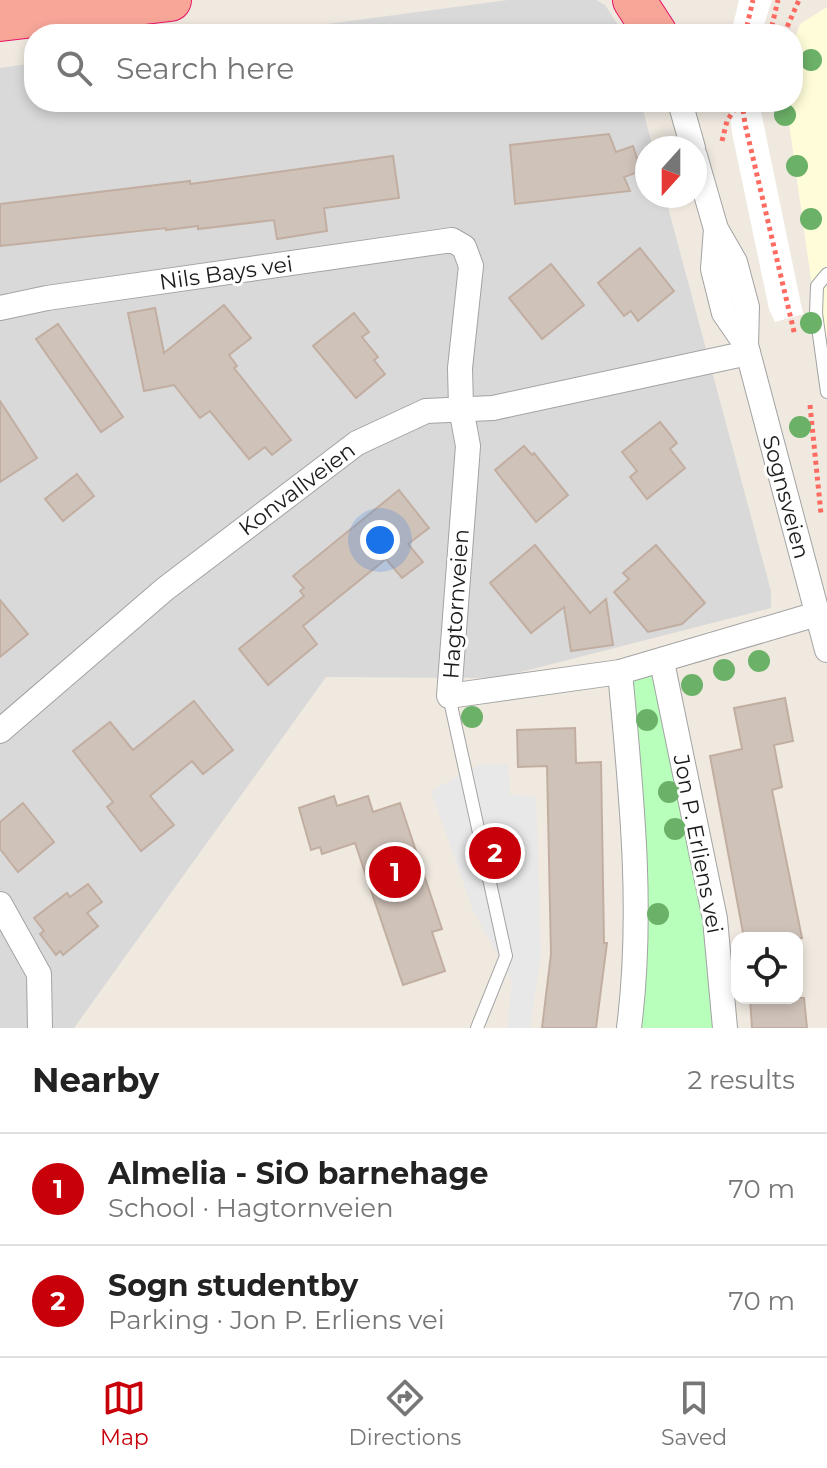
<!DOCTYPE html>
<html lang="en">
<head>
<meta charset="utf-8">
<style>
  :root { --surface:#fff; --page:#f2f2f2; --text:#222; --muted:#767676; --line:#e0e0e0; --accent:#c8000a }
  body { margin:0; font-family:Montserrat,sans-serif; background:var(--page); color:var(--text) }
  .controls { position:absolute; right:24px; bottom:24px; display:grid; overflow:hidden; border-radius:16px; box-shadow:0 4px 12px #0003 }
  .controls button { width:72px; height:72px; display:grid; place-items:center; padding:0; border:0; border-bottom:2px solid var(--line); background:var(--surface); color:var(--text); font:40px sans-serif }
  .compass { position:absolute; left:635px; top:136px; width:72px; height:72px; border-radius:50%; background:var(--surface); box-shadow:0 4px 12px #0003; rotate:201deg }
  .you { position:absolute; left:380px; top:540px; width:28px; height:28px; margin:-20px; border:6px solid #fff; border-radius:50%; background:#1a73e8; box-shadow:0 0 0 12px #1a73e833 }
  .badge { display:grid; place-items:center; width:52px; height:52px; border-radius:50%; background:var(--accent); color:#fff; font-size:26px; font-weight:700 }
  .pin { position:absolute; translate:-50% -50%; border:4px solid #fff; box-shadow:0 2px 8px #0006 }
  .list { margin:0; padding:0; list-style:none }
  h2 { display:flex; justify-content:space-between; align-items:center; height:104px; margin:0; padding:0 32px; font-size:34px }
  h2 small { font-size:26px; font-weight:400; color:var(--muted) }
  .list li { display:grid; grid-template-columns:52px 1fr auto; gap:24px; align-items:center; box-sizing:border-box; height:112px; padding:0 32px; border-top:2px solid var(--line) }
  .list b { display:block; font-size:30px; white-space:nowrap }
  .list p { margin:0; font-size:26px; white-space:nowrap; color:var(--muted) }
  .list em { font-size:26px; font-style:normal; color:var(--muted) }
  .icon { flex:none; width:44px; height:44px; fill:none; stroke:currentColor; stroke-width:2; stroke-linecap:round; stroke-linejoin:round }
  .map { position:relative; flex:none; width:827px; height:1028px; overflow:hidden }
  .search { position:absolute; background:var(--surface); box-shadow:0 4px 12px #0003; left:24px; right:24px; top:24px; height:88px; display:flex; align-items:center; gap:20px; box-sizing:border-box; padding:0 28px; border-radius:32px; color:var(--muted); font-size:30px }
  .sheet { height:328px; background:var(--surface) }
  nav { display:flex; justify-content:space-around; align-items:center; box-sizing:border-box; height:112px; border-top:2px solid var(--line); background:var(--surface); font-size:22px; color:var(--muted) }
  nav a { display:grid; justify-items:center; gap:4px }
  nav .on { color:var(--accent) }
  .map>svg:first-child { display:block }
</style>
</head>
<body>
<div class="map">
<svg width="827" height="1028" viewBox="0 0 827 1028">
  <rect width="100%" height="100%" fill="#efe9e0"/>
  <g fill="#dad9d9">
    <path d="M 508,0 L 596,0 L 605,5 L 624,34 L 253,34 Z"/>
    <path d="M 34,63 L 34,102 L 641,102 L 653,148 L 647,148 L 647,196 L 665,196 L 771,591 L 771,608 L 497,678 L 326,677 L 74,1028 L 0,1028 L 0,68 Z"/>
  </g>
  <path fill="#fffdd9" d="M 827,7 L 827,373 L 812,286 L 786,102 L 793,102 L 793,44 L 800,24 Z"/>
  <path fill="#b7ffba" d="M 662,662 L 725,1028 L 629,1028 L 620,672 Z"/>
  <path fill="#e8e8e8" d="M 481,764 L 508,764 L 510,795 L 536,796 L 541,955 L 530,1028 L 507,1028 L 512,981 L 473,910 L 431,791 Z"/>
  <g fill="#fff">
    <path d="M 739,0 L 772,0 L 761,34 L 731,34 Z"/>
    <path d="M 729,102 L 759,102 L 803,314 L 775,322 L 769,309 L 732,133 Z"/>
  </g>
  <g fill="#cfc2b9" stroke="#c2aea1" stroke-width="2">
    <path d="M 609,134 L 616,152 L 633,146 L 641,171 L 624,177 L 630,191 L 515,204 L 510,145 Z"/>
    <path d="M 393,156 L 399,198 L 324,208 L 327,231 L 277,239 L 274,220 L 198,229 L 198,226 L 166,230 L 166,228 L 0,246 L 0,204 L 190,181 L 190,184 Z"/>
    <path d="M 640,248 L 674,291 L 638,321 L 631,311 L 624,316 L 598,283 Z"/>
    <path d="M 551,264 L 584,305 L 542,339 L 509,298 Z"/>
    <path d="M 224,305 L 251,338 L 229,355 L 237,366 L 234,368 L 291,440 L 272,455 L 265,447 L 249,459 L 210,411 L 200,418 L 174,385 L 144,391 L 128,313 L 155,308 L 164,353 Z"/>
    <path d="M 354,313 L 369,332 L 362,337 L 378,357 L 374,360 L 385,374 L 356,398 L 313,346 Z"/>
    <path d="M 58,324 L 123,417 L 101,432 L 36,339 Z"/>
    <path d="M 0,401 L 37,458 L 0,482 Z"/>
    <path d="M 660,422 L 677,443 L 670,449 L 685,468 L 647,499 L 630,477 L 637,471 L 622,452 Z"/>
    <path d="M 524,446 L 532,455 L 534,453 L 568,495 L 536,522 L 495,470 Z"/>
    <path d="M 77,474 L 94,496 L 63,521 L 45,499 Z"/>
    <path d="M 399,490 L 429,528 L 408,544 L 423,562 L 402,578 L 386,559 L 303,626 L 317,644 L 268,685 L 239,649 L 304,596 L 300,591 L 304,588 L 293,576 Z"/>
    <path d="M 535,545 L 590,613 L 606,599 L 613,645 L 571,651 L 564,607 L 531,633 L 490,583 Z"/>
    <path d="M 656,545 L 705,603 L 682,624 L 648,632 L 614,592 L 629,579 L 623,573 Z"/>
    <path d="M 0,600 L 28,634 L 0,657 Z"/>
    <path d="M 785,698 L 793,741 L 774,745 L 782,787 L 772,790 L 802,938 L 744,938 L 710,756 L 742,749 L 734,708 Z"/>
    <path d="M 194,701 L 233,750 L 203,774 L 192,761 L 150,796 L 174,825 L 141,851 L 107,807 L 113,802 L 73,751 L 110,722 L 133,750 Z"/>
    <path d="M 575,728 L 576,763 L 601,762 L 604,943 L 607,943 L 596,1028 L 542,1028 L 551,954 L 547,766 L 518,767 L 517,730 Z"/>
    <path d="M 334,796 L 337,806 L 368,796 L 373,812 L 400,803 L 442,929 L 432,932 L 445,971 L 403,985 L 355,843 L 322,854 L 320,847 L 311,850 L 299,808 Z"/>
    <path d="M 23,803 L 54,842 L 18,872 L 0,849 L 0,822 Z"/>
    <path d="M 88,884 L 102,902 L 87,913 L 98,926 L 63,955 L 60,951 L 56,955 L 40,934 L 44,931 L 34,918 L 67,893 L 70,897 Z"/>
    <path d="M 750,998 L 804,998 L 807,1028 L 752,1028 Z"/>
  </g>
  <g fill="none" stroke-linecap="round" stroke-linejoin="round">
    <defs>
      <g id="service">
        <path d="M 827,274 L 817,286 L 816,313 L 827,392"/>
        <path d="M 449,696 L 506,956 L 477,1028"/>
      </g>
      <g id="minor">
        <path d="M 680,102 L 693,148"/>
        <path d="M 695,156 L 716,229 L 735,262 L 747,307 L 746,345 L 827,650"/>
        <path d="M 716,229 L 713,269 L 724,313 L 746,345"/>
        <path d="M 0,308 L 47,298 L 452,240 L 464,247 L 471,266 L 460,368 L 461,408 L 468,446 L 449,696 L 620,672 L 817,614"/>
        <path d="M 662,662 L 715,919 L 725,1028"/>
        <path d="M 620,672 C 631,790 644,910 629,1028"/>
        <path d="M 0,731 L 165,589 L 357,443 L 426,411 L 493,408 L 748,353"/>
        <path d="M 0,904 L 39,974 L 40,1028"/>
      </g>
      <g id="trunk">
        <path d="M 634,0 L 656,34"/>
        <path d="M 0,20 L 170,0"/>
      </g>
    </defs>
    <use href="#service" stroke="#a3a3a3" stroke-width="14"/>
    <use href="#minor" stroke="#a3a3a3" stroke-width="26"/>
    <use href="#trunk" stroke="#e81266" stroke-width="44"/>
    <g stroke="#ff6a61" stroke-width="5" stroke-dasharray="4 4" stroke-linecap="butt">
      <path d="M 745,34 L 753,0"/>
      <path d="M 770,34 L 778,0"/>
      <path d="M 784,34 L 799,0"/>
      <path d="M 742,102 L 745,124 L 795,336"/>
      <path d="M 722,141 L 727,121 L 739,102"/>
      <path d="M 810,405 L 821,514"/>
    </g>
    <use href="#service" stroke="#fff" stroke-width="12"/>
    <use href="#minor" stroke="#fff" stroke-width="24"/>
    <use href="#trunk" stroke="#f7a698" stroke-width="42"/>
  </g>
  <g fill="#6cb168">
    <circle cx="811" cy="60" r="11"/>
    <circle cx="785" cy="115" r="11"/>
    <circle cx="797" cy="166" r="11"/>
    <circle cx="811" cy="219" r="11"/>
    <circle cx="811" cy="323" r="11"/>
    <circle cx="800" cy="427" r="11"/>
    <circle cx="759" cy="661" r="11"/>
    <circle cx="724" cy="670" r="11"/>
    <circle cx="692" cy="685" r="11"/>
    <circle cx="472" cy="717" r="11"/>
    <circle cx="647" cy="720" r="11"/>
    <circle cx="669" cy="792" r="11"/>
    <circle cx="675" cy="829" r="11"/>
    <circle cx="658" cy="914" r="11"/>
  </g>
  <g text-anchor="middle" dominant-baseline="central" stroke-width="6" stroke-linejoin="round" paint-order="stroke">
    <g font-size="22" fill="#1c1c1c" stroke="#fff">
      <text transform="translate(226 273) rotate(-8)">Nils Bays vei</text>
      <text transform="translate(297 489) rotate(-37)">Konvallveien</text>
      <text transform="translate(786 497) rotate(75)">Sognsveien</text>
      <text transform="translate(456 604) rotate(-86)">Hagtornveien</text>
      <text transform="translate(698 844) rotate(79)">Jon P. Erliens vei</text>
    </g>
  </g>
</svg>
<div class="controls">
<button><svg class="icon" aria-label="locate" viewBox="0 0 24 24"><circle cx="12" cy="12" r="6"/><path d="M12 2v4M12 18v4M2 12h4M18 12h4"/></svg></button>
</div>
<svg class="compass" viewBox="-18 -18 36 36"><path d="M0-13l5 13h-10z" fill="#e53935"/><path d="M0 13l5-13h-10z" fill="#767676"/></svg>
<div class="you"></div>
<div class="pin badge" style="left:395px;top:872px">1</div>
<div class="pin badge" style="left:495px;top:853px">2</div>
<div class="search"><svg class="icon" aria-label="search" viewBox="0 0 24 24"><circle cx="10" cy="10" r="6"/><path d="M15 15l6 6"/></svg>Search here</div>
</div>
<section class="sheet">
<h2>Nearby<small>2 results</small></h2>
<ul class="list">
<li><span class="badge">1</span><div><b>Almelia - SiO barnehage</b><p>School · Hagtornveien</p></div><em>70 m</em></li>
<li><span class="badge">2</span><div><b>Sogn studentby</b><p>Parking · Jon P. Erliens vei</p></div><em>70 m</em></li>
</ul>
</section>
<nav>
<a class="on"><svg class="icon" aria-label="map" viewBox="0 0 24 24"><path d="M3 6l6-2 6 2 6-2v14l-6 2-6-2-6 2zM9 4v14M15 6v14"/></svg>Map</a>
<a><svg class="icon" aria-label="directions" viewBox="0 0 24 24"><path d="M12 3l9 9-9 9-9-9zM9 14v-3h6M13 9l2 2-2 2"/></svg>Directions</a>
<a><svg class="icon" aria-label="saved" viewBox="0 0 24 24"><path d="M7 4h10v16l-5-4-5 4z"/></svg>Saved</a>
</nav>
</body>
</html>
